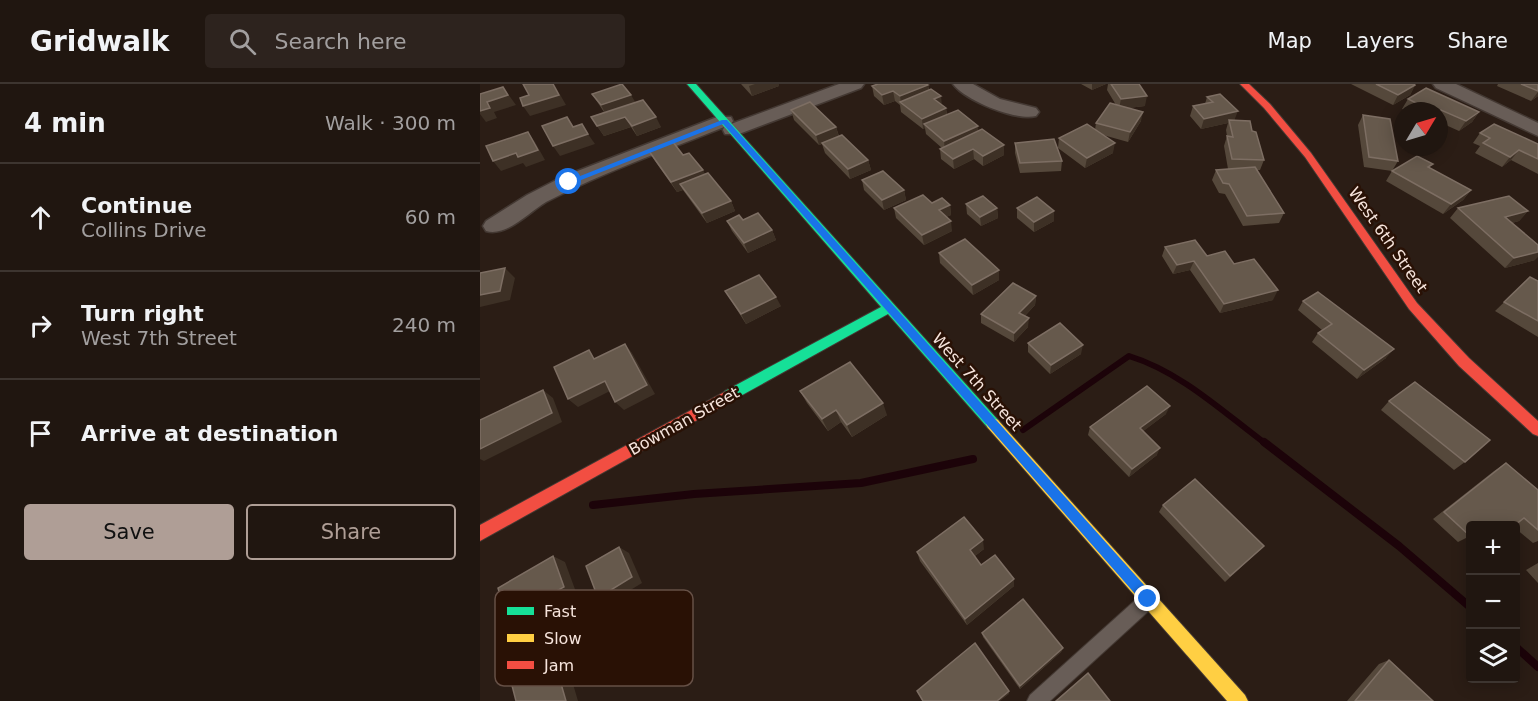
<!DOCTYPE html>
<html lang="en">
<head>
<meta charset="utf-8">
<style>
  :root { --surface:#201610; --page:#2d231e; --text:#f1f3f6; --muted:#a29f9f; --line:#3d3530; --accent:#af9e96 }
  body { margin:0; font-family:"DejaVu Sans",sans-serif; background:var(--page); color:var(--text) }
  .controls { position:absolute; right:18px; bottom:18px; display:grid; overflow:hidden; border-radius:6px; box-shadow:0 3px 15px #0003 }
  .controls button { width:54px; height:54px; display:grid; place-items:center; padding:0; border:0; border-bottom:2px solid var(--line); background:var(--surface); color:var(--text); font:30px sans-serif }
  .compass { position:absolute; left:914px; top:18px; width:54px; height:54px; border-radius:50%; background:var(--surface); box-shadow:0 3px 15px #0003; rotate:52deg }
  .stop { position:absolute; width:18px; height:18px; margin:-14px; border:4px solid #1a73e8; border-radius:50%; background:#fff }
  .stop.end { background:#1a73e8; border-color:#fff; box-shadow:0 2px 6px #0008 }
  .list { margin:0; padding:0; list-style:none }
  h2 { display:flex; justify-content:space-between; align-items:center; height:78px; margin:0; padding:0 24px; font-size:26px }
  h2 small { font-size:20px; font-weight:400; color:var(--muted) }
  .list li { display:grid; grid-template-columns:39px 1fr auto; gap:18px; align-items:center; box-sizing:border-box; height:108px; padding:0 24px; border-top:2px solid var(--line) }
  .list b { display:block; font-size:22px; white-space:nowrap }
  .list p { margin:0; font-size:20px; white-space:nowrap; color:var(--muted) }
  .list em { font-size:20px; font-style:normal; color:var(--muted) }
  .actions { display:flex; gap:12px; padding:18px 24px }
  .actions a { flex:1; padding:14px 0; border:2px solid var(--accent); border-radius:6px; text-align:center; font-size:21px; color:var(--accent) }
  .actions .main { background:var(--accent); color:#111 }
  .icon { flex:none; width:33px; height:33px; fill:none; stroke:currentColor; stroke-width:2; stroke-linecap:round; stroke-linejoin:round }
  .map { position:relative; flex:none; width:1058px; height:617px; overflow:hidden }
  header { display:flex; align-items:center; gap:36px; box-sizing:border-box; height:84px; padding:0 30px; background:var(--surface); border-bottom:2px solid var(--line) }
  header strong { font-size:28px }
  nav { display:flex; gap:33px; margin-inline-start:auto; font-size:21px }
  .search { width:420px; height:54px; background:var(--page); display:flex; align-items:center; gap:15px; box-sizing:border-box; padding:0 21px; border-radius:6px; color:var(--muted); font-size:22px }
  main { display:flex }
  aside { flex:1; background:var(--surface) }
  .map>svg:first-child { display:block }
</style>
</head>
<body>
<header>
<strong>Gridwalk</strong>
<div class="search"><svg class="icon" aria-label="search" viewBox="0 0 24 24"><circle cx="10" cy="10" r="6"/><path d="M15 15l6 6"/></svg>Search here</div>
<nav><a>Map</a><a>Layers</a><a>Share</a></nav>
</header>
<main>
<aside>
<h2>4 min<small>Walk · 300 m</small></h2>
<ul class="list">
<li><svg class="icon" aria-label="ahead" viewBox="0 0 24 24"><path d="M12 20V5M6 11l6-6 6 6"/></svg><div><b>Continue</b><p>Collins Drive</p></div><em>60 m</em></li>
<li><svg class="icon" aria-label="right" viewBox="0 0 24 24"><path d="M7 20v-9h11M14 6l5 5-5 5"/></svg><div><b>Turn right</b><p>West 7th Street</p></div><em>240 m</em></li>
<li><svg class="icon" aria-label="arrive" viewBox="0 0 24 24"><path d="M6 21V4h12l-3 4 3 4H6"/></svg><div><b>Arrive at destination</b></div></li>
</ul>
<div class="actions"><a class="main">Save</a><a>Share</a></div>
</aside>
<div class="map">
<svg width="1058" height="617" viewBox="0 0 1058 617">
  <rect width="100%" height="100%" fill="#2b1d15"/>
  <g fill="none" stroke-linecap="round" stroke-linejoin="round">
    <path stroke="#1c0309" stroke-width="6" d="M 543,346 L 649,272 C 701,288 743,328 786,360"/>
    <g stroke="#1c0309" stroke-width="8">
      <path d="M 784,358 L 919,462 L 990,523"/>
      <path d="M 113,421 L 214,410 L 381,399 L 493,375"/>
      <path d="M 1036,563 L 1058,583"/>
    </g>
    <defs>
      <path id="lane" d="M 667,509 L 673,511 L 675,517 L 673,523 L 570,617 L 547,617 L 550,611 L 661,511 Z"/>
      <g id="street">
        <path d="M 359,0 L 384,0 L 381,4 L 259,50 L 245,50 L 243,46 L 244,43 C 185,67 123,88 66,118 C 49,128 27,153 6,147 L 3,142 L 6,137 L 47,111 L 82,93 L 237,33 L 251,33 L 253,37 L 251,40 Z"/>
        <path d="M 473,0 L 493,0 L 520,15 L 556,24 L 559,28 L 556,32 C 536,37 486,17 473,0 Z"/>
        <path d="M 953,0 L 976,0 L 1058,39 L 1058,52 L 956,4 Z"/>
      </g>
      <path id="fast" d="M 207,0 L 216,0 L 518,336 L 520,340 L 518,344 L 513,346 L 508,344 L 408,230 L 255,315 L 245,315 L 243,311 L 245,307 L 401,223 Z"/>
      <path id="slow" d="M 513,334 L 518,336 L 765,611 L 768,617 L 747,617 L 508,344 L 506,340 L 508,336 Z"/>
      <g id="jam">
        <path d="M 760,0 L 769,0 L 790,20 L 831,69 L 937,219 L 989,274 L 1058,337 L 1058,352 L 1053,350 L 979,282 L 929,225 L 825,73 L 784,24 Z"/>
        <path d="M 250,305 L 255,307 L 257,311 L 255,315 L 0,457 L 0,441 Z"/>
      </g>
    </defs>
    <use href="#lane" stroke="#443933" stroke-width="2"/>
    <use href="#street" stroke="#443933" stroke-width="3"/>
    <use href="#fast" stroke="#443933" stroke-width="2"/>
    <use href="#slow" stroke="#443933" stroke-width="2"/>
    <use href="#jam" stroke="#443933" stroke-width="2"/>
    <use href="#lane" fill="#685d57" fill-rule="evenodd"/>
    <use href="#street" fill="#685d57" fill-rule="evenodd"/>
    <use href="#fast" fill="#16e098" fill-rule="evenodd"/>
    <use href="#slow" fill="#ffcf43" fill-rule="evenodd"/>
    <use href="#jam" fill="#f24e42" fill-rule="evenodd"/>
  </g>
  <g fill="#55483b">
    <path d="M 261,0 L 299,0 L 299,2 L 272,12 Z"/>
    <path d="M 601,0 L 626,0 L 612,6 Z"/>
    <path d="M 628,0 L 659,0 L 665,22 L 648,24 L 661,37 L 648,58 L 623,51 L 633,69 L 605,84 L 578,64 L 579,54 L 615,46 L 616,39 L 636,21 L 627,6 Z"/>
    <path d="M 871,0 L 934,0 L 935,1 L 930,11 L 913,21 Z"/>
    <path d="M 1018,0 L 1058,0 L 1058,12 L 1051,17 L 1017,2 Z"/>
    <path d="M 448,1 L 449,6 L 462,21 L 466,24 L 467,31 L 498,47 L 524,71 L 503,82 L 494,75 L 474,85 L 461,75 L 460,65 L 462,64 L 446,50 L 445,44 L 443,45 L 421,28 L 420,21 L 415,17 L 404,21 L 394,12 L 392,2 Z"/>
    <path d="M 112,10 L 155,18 L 181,43 L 157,52 L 151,43 L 124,52 L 111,33 L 124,28 Z"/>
    <path d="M 727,13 L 755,36 L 772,47 L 784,76 L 780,86 L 777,86 L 804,129 L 799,139 L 763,142 L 745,110 L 739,109 L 732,96 L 736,86 L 753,85 L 748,85 L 744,62 L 747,52 L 746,46 L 748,39 L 721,45 L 710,32 L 713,22 L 725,20 Z"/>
    <path d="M 928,15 L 999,28 L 992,38 L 979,47 L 959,38 L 959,27 L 926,27 L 922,25 Z"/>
    <path d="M 311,26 L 356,43 L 359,52 L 388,76 L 391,86 L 370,95 L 345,69 L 342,60 L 339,61 L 314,36 Z"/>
    <path d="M 883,31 L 918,77 L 912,87 L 884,83 L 878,41 Z"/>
    <path d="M 1000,49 L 1058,60 L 1058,90 L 1031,76 L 1022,83 L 995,69 L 1000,62 L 993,59 Z"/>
    <path d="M 535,59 L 582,77 L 581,87 L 540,89 L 535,69 Z"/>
    <path d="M 169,67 L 225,91 L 251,117 L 255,127 L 227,139 L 203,106 L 197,108 L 175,77 Z"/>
    <path d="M 950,84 L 991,106 L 983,116 L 963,130 L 906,97 L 912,87 Z"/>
    <path d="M 382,96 L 424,106 L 426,116 L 404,126 L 384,106 Z"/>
    <path d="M 452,119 L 470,121 L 471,131 L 466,133 L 472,147 L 444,161 L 416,134 L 414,124 Z"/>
    <path d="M 486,120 L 517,124 L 518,134 L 501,142 L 487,130 Z"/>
    <path d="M 537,124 L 574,137 L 554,148 L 537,134 Z"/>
    <path d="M 978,124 L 1048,127 L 1039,137 L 1032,139 L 1055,176 L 1025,184 L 970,134 Z"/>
    <path d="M 247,137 L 292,146 L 296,156 L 268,169 L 252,147 Z"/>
    <path d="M 685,163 L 727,172 L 754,180 L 793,216 L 740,229 L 710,186 L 693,190 L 682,172 Z"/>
    <path d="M 459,169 L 519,196 L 493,211 L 460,179 Z"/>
    <path d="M 1050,193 L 1058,197 L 1058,253 L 1015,227 Z"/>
    <path d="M 245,207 L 301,222 L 266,240 Z"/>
    <path d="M 556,212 L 555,221 L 545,232 L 548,243 L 534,258 L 501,239 L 501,230 Z"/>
    <path d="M 823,217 L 906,274 L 877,295 L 832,258 L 838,249 L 842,246 L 818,226 Z"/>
    <path d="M 548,259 L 601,270 L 570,290 L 548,268 Z"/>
    <path d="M 320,307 L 407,331 L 372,353 L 361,338 L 348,347 L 327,319 Z"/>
    <path d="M 909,317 L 985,378 L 974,386 L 901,326 Z"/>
    <path d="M 686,330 L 663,347 L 677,371 L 649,393 L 608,351 L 610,343 Z"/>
    <path d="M 1026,379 L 1058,406 L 1058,457 L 1053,459 L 1035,444 L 1035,441 L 990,441 L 990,452 L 978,458 L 953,435 L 1014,387 Z"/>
    <path d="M 683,421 L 784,462 L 745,498 L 679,428 Z"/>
    <path d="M 504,465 L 495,472 L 501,481 L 534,495 L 534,502 L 487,541 L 440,477 L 437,468 Z"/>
    <path d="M 1058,479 L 1058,499 L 1046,486 Z"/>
    <path d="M 502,549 L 583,564 L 581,568 L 540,605 L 503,553 Z"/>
    <path d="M 909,576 L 953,617 L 867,617 L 899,580 Z"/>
  </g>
  <g fill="#3d3025">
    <path d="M 73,0 L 74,0 L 86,21 L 50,32 L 43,22 Z"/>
    <path d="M 275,0 L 299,0 L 299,2 L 272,12 L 269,2 Z"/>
    <path d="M 612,0 L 626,0 L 612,6 Z"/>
    <path d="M 448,1 L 449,11 L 421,19 L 420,12 Z"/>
    <path d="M 935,1 L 930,11 L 913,21 L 918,11 Z"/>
    <path d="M 23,3 L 36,21 L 14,28 L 17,34 L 6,38 L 0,30 L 0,27 L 7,18 Z"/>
    <path d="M 413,7 L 415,17 L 404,21 L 402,11 Z"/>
    <path d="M 1058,8 L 1058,12 L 1051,17 Z"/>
    <path d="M 151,11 L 157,21 L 126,31 L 121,21 Z"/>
    <path d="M 461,12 L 462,22 L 454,15 Z"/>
    <path d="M 667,12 L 665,22 L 639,25 L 641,15 Z"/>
    <path d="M 466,24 L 467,34 L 444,40 L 445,44 L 443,45 L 442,35 Z"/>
    <path d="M 758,27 L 754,37 L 749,36 L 748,39 L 721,45 L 724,35 Z"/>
    <path d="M 663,28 L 661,37 L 648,58 L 650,48 Z"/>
    <path d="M 999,28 L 992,38 L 979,47 L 986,37 Z"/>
    <path d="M 145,33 L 151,43 L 124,52 L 117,42 Z"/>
    <path d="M 176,33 L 181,43 L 157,52 L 152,42 Z"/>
    <path d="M 498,42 L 499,52 L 465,67 L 464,57 Z"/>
    <path d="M 356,43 L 359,53 L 339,61 L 336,51 Z"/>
    <path d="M 48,48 L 55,58 L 65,76 L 46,83 L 43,79 L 21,87 L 13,77 Z"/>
    <path d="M 108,50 L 115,60 L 80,72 L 73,62 Z"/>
    <path d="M 635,59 L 633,69 L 605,84 L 607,74 Z"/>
    <path d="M 524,61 L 524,71 L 503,82 L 503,72 Z"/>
    <path d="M 493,65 L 494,75 L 474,85 L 473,75 Z"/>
    <path d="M 1039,66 L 1031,76 L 1022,83 L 1030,73 Z"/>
    <path d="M 388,76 L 391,86 L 370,95 L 368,85 Z"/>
    <path d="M 223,86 L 228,96 L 200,100 L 203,106 L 197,108 L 191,98 Z"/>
    <path d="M 424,106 L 426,116 L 404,126 L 402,116 Z"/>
    <path d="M 991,106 L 983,116 L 963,130 L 971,120 Z"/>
    <path d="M 251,117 L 255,127 L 227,139 L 222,129 Z"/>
    <path d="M 470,121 L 471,131 L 460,136 L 459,126 Z"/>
    <path d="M 517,124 L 518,134 L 501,142 L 500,133 Z"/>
    <path d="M 574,127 L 574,137 L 554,148 L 554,138 Z"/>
    <path d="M 1048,127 L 1039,137 L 1016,143 L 1025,133 Z"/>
    <path d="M 471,137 L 472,147 L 444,161 L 442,151 Z"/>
    <path d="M 292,146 L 296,156 L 268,169 L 264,159 Z"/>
    <path d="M 1058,168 L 1058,173 L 1055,176 L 1025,184 L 1034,174 Z"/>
    <path d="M 714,177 L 710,186 L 693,190 L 697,181 Z"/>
    <path d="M 25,184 L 35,194 L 30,216 L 0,223 L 0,211 Z"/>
    <path d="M 519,186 L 519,196 L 493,211 L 492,201 Z"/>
    <path d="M 798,206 L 793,216 L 740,229 L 744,220 Z"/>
    <path d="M 556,212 L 555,221 L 539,238 L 539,229 Z"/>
    <path d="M 296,213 L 301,222 L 266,240 L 261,230 Z"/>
    <path d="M 549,234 L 548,243 L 534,258 L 534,249 Z"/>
    <path d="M 145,260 L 152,269 L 175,310 L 144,326 L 135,318 Z"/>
    <path d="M 603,261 L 601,270 L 570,290 L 571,281 Z"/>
    <path d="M 914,265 L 906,274 L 877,295 L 884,286 Z"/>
    <path d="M 125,297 L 134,305 L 98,323 L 88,315 Z"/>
    <path d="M 63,306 L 73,314 L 82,338 L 4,377 L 0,375 L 0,365 Z"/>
    <path d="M 403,319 L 407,331 L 372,353 L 367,341 Z"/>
    <path d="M 690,322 L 686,330 L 657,352 L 660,344 Z"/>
    <path d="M 356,326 L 361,338 L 348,347 L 342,335 Z"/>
    <path d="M 680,364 L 677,371 L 649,393 L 652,385 Z"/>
    <path d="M 503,456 L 504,465 L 491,475 L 490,466 Z"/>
    <path d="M 139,463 L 149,469 L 162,499 L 129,519 L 118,514 Z"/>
    <path d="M 73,472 L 85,478 L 96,508 L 83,515 L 92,539 L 48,566 L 35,562 L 71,510 Z"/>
    <path d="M 534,495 L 534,502 L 487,541 L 485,535 Z"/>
    <path d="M 80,552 L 92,556 L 98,577 L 88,583 L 98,617 L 86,617 L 75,579 Z"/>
    <path d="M 583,564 L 581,568 L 540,605 L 540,602 Z"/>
    <path d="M 529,607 L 529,610 L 520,617 L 517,617 Z"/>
  </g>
  <g fill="#66594c" stroke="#7d6e63" stroke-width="1.5">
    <path d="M 43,0 L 73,0 L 79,11 L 43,22 L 40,14 L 49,11 Z"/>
    <path d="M 142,0 L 151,11 L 121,21 L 112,10 Z"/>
    <path d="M 398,0 L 446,0 L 448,1 L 420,12 L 413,7 L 402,11 L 392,2 Z"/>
    <path d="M 631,0 L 659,0 L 667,12 L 641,15 Z"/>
    <path d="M 896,0 L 934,0 L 935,1 L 918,11 Z"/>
    <path d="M 1041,0 L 1058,0 L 1058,7 Z"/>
    <path d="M 23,3 L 28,11 L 7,18 L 10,24 L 0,27 L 0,10 Z"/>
    <path d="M 946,4 L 999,28 L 986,37 L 961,26 L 959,27 L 952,27 L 928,15 Z"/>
    <path d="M 451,5 L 461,12 L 454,15 L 466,24 L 442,35 L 420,18 Z"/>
    <path d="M 740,10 L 758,27 L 724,35 L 713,22 L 733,18 L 727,13 Z"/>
    <path d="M 163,16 L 176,33 L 152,42 L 145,33 L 117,42 L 111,33 Z"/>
    <path d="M 330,18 L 356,43 L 336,51 L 311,26 Z"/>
    <path d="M 630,19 L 663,28 L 650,48 L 616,39 Z"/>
    <path d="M 478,26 L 498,42 L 464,57 L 444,40 Z"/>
    <path d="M 883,31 L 910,35 L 918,77 L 889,73 Z"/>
    <path d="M 87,33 L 93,43 L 102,40 L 108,50 L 73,62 L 62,42 Z"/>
    <path d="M 749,36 L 770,37 L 772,47 L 776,48 L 784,76 L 752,75 L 747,52 L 753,53 Z"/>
    <path d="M 607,40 L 635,59 L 607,74 L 579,54 Z"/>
    <path d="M 1014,40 L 1058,60 L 1058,75 L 1039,66 L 1030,73 L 1003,59 L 1010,54 L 1000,49 Z"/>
    <path d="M 502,45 L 524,61 L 503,72 L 493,65 L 473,75 L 460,65 Z"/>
    <path d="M 48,48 L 58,66 L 38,73 L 36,69 L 13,77 L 6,62 Z"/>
    <path d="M 362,51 L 388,76 L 368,85 L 342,59 Z"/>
    <path d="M 574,55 L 582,77 L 540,79 L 535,59 Z"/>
    <path d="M 193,58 L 203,71 L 209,69 L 223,86 L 191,98 L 169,67 Z"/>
    <path d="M 937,72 L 953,80 L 948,83 L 991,106 L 971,120 L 912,87 Z"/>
    <path d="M 775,83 L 804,129 L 767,132 L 749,100 L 743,99 L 736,86 Z"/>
    <path d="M 403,87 L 424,106 L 402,116 L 382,96 Z"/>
    <path d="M 228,89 L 251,117 L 222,129 L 200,100 Z"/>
    <path d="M 443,111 L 452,119 L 462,114 L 470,121 L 459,126 L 471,137 L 442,151 L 414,124 Z"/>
    <path d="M 503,112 L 517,124 L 500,133 L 486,120 Z"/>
    <path d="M 1029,112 L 1048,127 L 1025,133 L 1058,161 L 1058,168 L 1034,174 L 978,124 Z"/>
    <path d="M 557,113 L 574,127 L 554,138 L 537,124 Z"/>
    <path d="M 278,129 L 292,146 L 264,159 L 247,137 L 259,131 L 263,136 Z"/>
    <path d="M 485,155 L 519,186 L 492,201 L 459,169 Z"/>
    <path d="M 715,156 L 727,172 L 745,167 L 754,180 L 774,175 L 798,206 L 744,220 L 714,177 L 697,181 L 685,163 Z"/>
    <path d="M 25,184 L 20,207 L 0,211 L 0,189 Z"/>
    <path d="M 279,191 L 296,213 L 261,230 L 245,207 Z"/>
    <path d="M 1050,193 L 1058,197 L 1058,237 L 1024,218 Z"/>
    <path d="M 533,199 L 556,212 L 539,229 L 549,234 L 534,249 L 501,230 Z"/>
    <path d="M 838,208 L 914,265 L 884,286 L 838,249 L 852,240 L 823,217 Z"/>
    <path d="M 580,239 L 603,261 L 571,281 L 548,259 Z"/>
    <path d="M 145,260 L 167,301 L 135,318 L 125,297 L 88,315 L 74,283 L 109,266 L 114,275 Z"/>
    <path d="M 370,278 L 403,319 L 367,341 L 356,326 L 342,335 L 320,307 Z"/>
    <path d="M 935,298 L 1010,356 L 985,378 L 909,317 Z"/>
    <path d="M 667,302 L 690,322 L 660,344 L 680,364 L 652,385 L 610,343 Z"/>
    <path d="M 63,306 L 72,329 L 0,365 L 0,336 Z"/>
    <path d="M 1026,379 L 1058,406 L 1058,446 L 1044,434 L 1035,441 L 990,441 L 990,452 L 964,428 Z"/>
    <path d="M 715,395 L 784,462 L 750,492 L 683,421 Z"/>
    <path d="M 484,433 L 503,456 L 490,466 L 501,481 L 515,471 L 534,495 L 485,535 L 437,468 Z"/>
    <path d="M 139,463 L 152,493 L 118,514 L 106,482 Z"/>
    <path d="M 73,472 L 84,503 L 71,510 L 79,534 L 35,562 L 18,504 Z"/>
    <path d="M 543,515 L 583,564 L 540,602 L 502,549 Z"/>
    <path d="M 80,552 L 85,573 L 75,579 L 86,617 L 36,617 L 27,582 Z"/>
    <path d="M 495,559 L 529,607 L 517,617 L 443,617 L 437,607 Z"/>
    <path d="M 909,576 L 953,617 L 875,617 Z"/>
    <path d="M 608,589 L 630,617 L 576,617 Z"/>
  </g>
  <path fill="#1a73e8" d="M 242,36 L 247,36 L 673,511 L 673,520 L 664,520 L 243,40 L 91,100 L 85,98 Z"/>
  <g text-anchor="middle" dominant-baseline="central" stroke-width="5" stroke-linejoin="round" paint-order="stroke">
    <g font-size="16" fill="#f6e4dc" stroke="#291105">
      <text transform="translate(908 156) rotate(55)">West 6th Street</text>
      <text transform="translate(497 298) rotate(48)">West 7th Street</text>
      <text transform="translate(204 337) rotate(-29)">Bowman Street</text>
    </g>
  </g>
  <rect x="15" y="506" width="198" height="96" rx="9" fill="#291105" stroke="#665046" stroke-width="1.5"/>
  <rect x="27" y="523" width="27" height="8" fill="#16e098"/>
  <rect x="27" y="550" width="27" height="8" fill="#ffcf43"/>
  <rect x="27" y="577" width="27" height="8" fill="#f24e42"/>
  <g font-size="16" fill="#f6e4dc">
    <text x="64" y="533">Fast</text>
    <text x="64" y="560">Slow</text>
    <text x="64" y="587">Jam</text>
  </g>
</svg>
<div class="controls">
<button>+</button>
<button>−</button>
<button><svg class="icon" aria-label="layers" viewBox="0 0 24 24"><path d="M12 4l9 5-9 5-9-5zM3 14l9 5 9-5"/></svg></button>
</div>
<svg class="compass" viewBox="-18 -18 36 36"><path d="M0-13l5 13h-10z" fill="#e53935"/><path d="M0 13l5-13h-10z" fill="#a29f9f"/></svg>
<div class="stop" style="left:89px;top:98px"></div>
<div class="stop end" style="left:668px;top:515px"></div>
</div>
</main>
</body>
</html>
